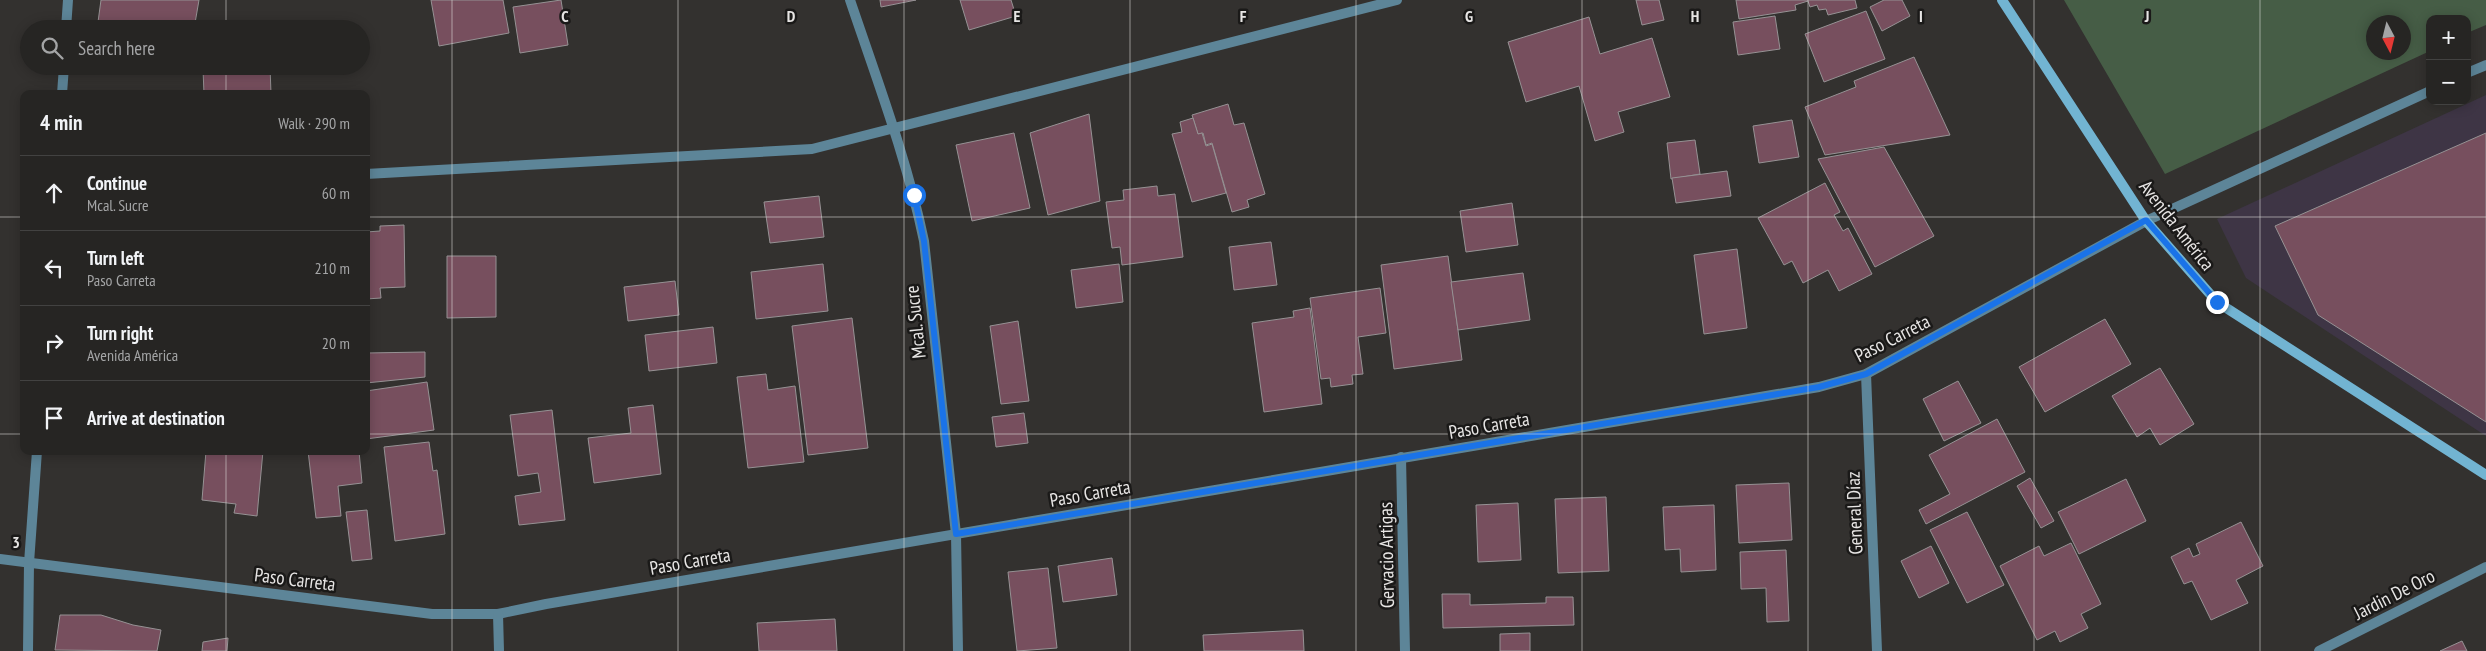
<!DOCTYPE html>
<html lang="en">
<head>
<meta charset="utf-8">
<style>
  :root { --surface:#262523; --page:#2e2d2b; --text:#f1f3f6; --muted:#a4a5a6; --line:#424241 }
  body { margin:0; font-family:"PT Sans Narrow",sans-serif; background:var(--page); color:var(--text) }
  .controls { position:absolute; right:15px; top:15px; display:grid; overflow:hidden; border-radius:10px; box-shadow:0 2px 12px #0003 }
  .controls button { width:45px; height:45px; display:grid; place-items:center; padding:0; border:0; border-bottom:1px solid var(--line); background:var(--surface); color:var(--text); font:25px sans-serif }
  .compass { position:absolute; left:2366px; top:15px; width:45px; height:45px; border-radius:50%; background:var(--surface); box-shadow:0 2px 12px #0003; rotate:173deg }
  .stop { position:absolute; width:15px; height:15px; margin:-11px; border:4px solid #1a73e8; border-radius:50%; background:#fff }
  .stop.end { background:#1a73e8; border-color:#fff; box-shadow:0 1px 5px #0008 }
  .list { margin:0; padding:0; list-style:none }
  h2 { display:flex; justify-content:space-between; align-items:center; height:65px; margin:0; padding:0 20px; font-size:21px }
  h2 small { font-size:16px; font-weight:400; color:var(--muted) }
  .list li { display:grid; grid-template-columns:32px 1fr auto; gap:15px; align-items:center; box-sizing:border-box; height:75px; padding:0 20px; border-top:1px solid var(--line) }
  .list b { display:block; font-size:19px; white-space:nowrap }
  .list p { margin:0; font-size:16px; white-space:nowrap; color:var(--muted) }
  .list em { font-size:16px; font-style:normal; color:var(--muted) }
  .icon { flex:none; width:28px; height:28px; fill:none; stroke:currentColor; stroke-width:2; stroke-linecap:round; stroke-linejoin:round }
  .map { position:relative; flex:none; width:2486px; height:651px; overflow:hidden }
  .search { position:absolute; background:var(--surface); box-shadow:0 2px 12px #0003; left:20px; top:20px; width:350px; height:55px; display:flex; align-items:center; gap:12px; box-sizing:border-box; padding:0 18px; border-radius:28px; color:var(--muted); font-size:19px }
  .panel { position:absolute; background:var(--surface); box-shadow:0 2px 12px #0003; left:20px; top:90px; width:350px; height:365px; border-radius:10px }
  .map>svg:first-child { display:block }
</style>
</head>
<body>
<div class="map">
<svg width="2486" height="651" viewBox="0 0 2486 651">
  <rect width="100%" height="100%" fill="#33312f"/>
  <path fill="#3e3545" d="M 2486,95 L 2486,436 L 2246,278 L 2217,219 Z"/>
  <path fill="#465d46" fill-rule="evenodd" d="M 2064,0 L 2486,0 L 2486,25 L 2467,33 L 2467,19 L 2430,19 L 2430,51 L 2165,174 ZM 2374,22 L 2404,22 L 2404,52 L 2374,52 Z"/>
  <g fill="#774f5e" stroke="#969294">
    <path d="M 101,0 L 199,0 L 194,29 L 140,29 L 98,22 Z"/>
    <path d="M 431,0 L 503,0 L 509,33 L 439,46 Z"/>
    <path d="M 561,0 L 568,45 L 520,53 L 513,7 Z"/>
    <path d="M 880,0 L 916,0 L 881,7 Z"/>
    <path d="M 960,0 L 1011,0 L 1016,16 L 969,30 Z"/>
    <path d="M 1636,0 L 1659,0 L 1664,20 L 1642,25 Z"/>
    <path d="M 1736,0 L 1855,0 L 1857,8 L 1828,15 L 1826,9 L 1819,10 L 1817,5 L 1810,7 L 1808,1 L 1795,5 L 1796,10 L 1739,19 Z"/>
    <path d="M 1884,0 L 1902,0 L 1910,16 L 1882,31 L 1870,7 Z"/>
    <path d="M 1866,11 L 1885,59 L 1824,82 L 1805,34 Z"/>
    <path d="M 1775,16 L 1780,49 L 1738,55 L 1733,22 Z"/>
    <path d="M 1589,17 L 1600,54 L 1652,38 L 1670,97 L 1618,112 L 1624,132 L 1595,141 L 1579,86 L 1526,102 L 1508,42 Z"/>
    <path d="M 1914,57 L 1950,135 L 1825,155 L 1805,107 L 1856,87 L 1854,81 Z"/>
    <path d="M 270,66 L 271,94 L 204,94 L 203,69 Z"/>
    <path d="M 1228,104 L 1234,125 L 1244,123 L 1265,194 L 1247,200 L 1249,207 L 1232,212 L 1212,143 L 1206,145 L 1203,133 L 1198,134 L 1192,115 Z"/>
    <path d="M 1089,114 L 1100,201 L 1048,215 L 1030,133 Z"/>
    <path d="M 1193,118 L 1198,134 L 1202,133 L 1206,146 L 1212,144 L 1226,193 L 1192,202 L 1172,134 L 1182,132 L 1180,122 Z"/>
    <path d="M 1792,120 L 1799,157 L 1759,163 L 1753,126 Z"/>
    <path d="M 1014,133 L 1030,208 L 972,221 L 956,145 Z"/>
    <path d="M 2486,133 L 2486,422 L 2318,315 L 2275,226 Z"/>
    <path d="M 1695,140 L 1700,174 L 1671,179 L 1667,143 Z"/>
    <path d="M 1884,147 L 1934,236 L 1875,267 L 1818,159 Z"/>
    <path d="M 1727,171 L 1731,196 L 1676,203 L 1672,178 Z"/>
    <path d="M 1825,183 L 1840,212 L 1834,215 L 1843,231 L 1848,228 L 1872,274 L 1839,291 L 1828,270 L 1803,283 L 1792,261 L 1784,265 L 1758,218 Z"/>
    <path d="M 1157,186 L 1158,196 L 1175,194 L 1183,257 L 1122,265 L 1120,247 L 1112,248 L 1106,202 L 1124,200 L 1123,190 Z"/>
    <path d="M 819,196 L 824,237 L 770,243 L 764,202 Z"/>
    <path d="M 1512,203 L 1518,245 L 1466,252 L 1460,211 Z"/>
    <path d="M 404,225 L 405,287 L 380,288 L 381,298 L 366,299 L 366,232 L 380,231 L 380,226 Z"/>
    <path d="M 1271,242 L 1277,285 L 1234,290 L 1229,247 Z"/>
    <path d="M 1737,249 L 1747,328 L 1704,334 L 1694,255 Z"/>
    <path d="M 447,256 L 496,256 L 496,317 L 447,318 Z"/>
    <path d="M 1448,256 L 1462,360 L 1394,369 L 1381,265 Z"/>
    <path d="M 823,264 L 828,311 L 756,319 L 751,272 Z"/>
    <path d="M 1119,264 L 1123,302 L 1076,308 L 1071,270 Z"/>
    <path d="M 1523,273 L 1530,320 L 1458,330 L 1451,282 Z"/>
    <path d="M 675,281 L 679,315 L 628,321 L 624,287 Z"/>
    <path d="M 1380,288 L 1386,333 L 1358,337 L 1363,374 L 1352,375 L 1353,384 L 1331,387 L 1330,378 L 1321,379 L 1310,298 Z"/>
    <path d="M 1310,308 L 1322,404 L 1264,412 L 1252,323 L 1294,317 L 1293,311 Z"/>
    <path d="M 852,318 L 868,448 L 808,455 L 792,326 Z"/>
    <path d="M 2105,319 L 2131,364 L 2045,412 L 2019,367 Z"/>
    <path d="M 1018,321 L 1029,401 L 1001,404 L 990,326 Z"/>
    <path d="M 713,327 L 717,363 L 649,371 L 645,335 Z"/>
    <path d="M 425,352 L 425,377 L 366,383 L 366,353 Z"/>
    <path d="M 2160,368 L 2194,424 L 2160,445 L 2150,428 L 2137,437 L 2112,396 Z"/>
    <path d="M 766,374 L 768,390 L 795,386 L 804,462 L 748,468 L 737,377 Z"/>
    <path d="M 1958,381 L 1981,423 L 1944,441 L 1923,399 Z"/>
    <path d="M 427,382 L 434,430 L 366,439 L 366,391 Z"/>
    <path d="M 653,405 L 661,474 L 594,483 L 588,438 L 631,433 L 628,408 Z"/>
    <path d="M 552,410 L 565,520 L 519,525 L 515,496 L 541,492 L 538,473 L 518,476 L 510,415 Z"/>
    <path d="M 1024,413 L 1028,443 L 996,447 L 992,417 Z"/>
    <path d="M 1997,419 L 2025,472 L 1926,524 L 1919,510 L 1950,494 L 1929,455 Z"/>
    <path d="M 429,442 L 433,471 L 437,470 L 445,534 L 395,541 L 384,447 Z"/>
    <path d="M 206,451 L 263,451 L 257,516 L 234,513 L 236,504 L 202,500 Z"/>
    <path d="M 308,451 L 359,451 L 362,483 L 338,486 L 341,516 L 316,518 Z"/>
    <path d="M 2030,478 L 2054,521 L 2041,528 L 2017,486 Z"/>
    <path d="M 2126,479 L 2146,521 L 2079,554 L 2058,512 Z"/>
    <path d="M 1789,483 L 1792,540 L 1739,543 L 1736,485 Z"/>
    <path d="M 1606,497 L 1609,571 L 1558,573 L 1555,499 Z"/>
    <path d="M 1518,503 L 1521,560 L 1478,562 L 1476,505 Z"/>
    <path d="M 1714,505 L 1716,570 L 1681,572 L 1680,549 L 1665,550 L 1663,507 Z"/>
    <path d="M 367,510 L 372,559 L 352,561 L 346,512 Z"/>
    <path d="M 1967,512 L 2004,585 L 1967,603 L 1930,530 Z"/>
    <path d="M 2241,522 L 2263,566 L 2236,580 L 2248,603 L 2211,620 L 2192,581 L 2184,584 L 2171,557 L 2189,548 L 2193,557 L 2200,554 L 2196,544 Z"/>
    <path d="M 2071,543 L 2101,604 L 2081,614 L 2088,628 L 2060,642 L 2055,631 L 2037,640 L 2000,566 L 2039,546 L 2044,556 Z"/>
    <path d="M 1931,546 L 1949,583 L 1919,598 L 1901,561 Z"/>
    <path d="M 1786,550 L 1789,621 L 1767,622 L 1766,588 L 1741,589 L 1740,552 Z"/>
    <path d="M 1112,558 L 1117,595 L 1063,602 L 1058,566 Z"/>
    <path d="M 1048,568 L 1057,648 L 1017,651 L 1008,572 Z"/>
    <path d="M 1442,594 L 1470,594 L 1470,605 L 1546,603 L 1546,597 L 1573,597 L 1574,625 L 1443,628 Z"/>
    <path d="M 60,615 L 101,615 L 133,625 L 161,630 L 157,651 L 55,650 Z"/>
    <path d="M 835,619 L 837,651 L 759,651 L 757,623 Z"/>
    <path d="M 1303,630 L 1304,651 L 1204,651 L 1203,635 Z"/>
    <path d="M 1530,633 L 1530,651 L 1500,651 L 1500,634 Z"/>
    <path d="M 228,638 L 227,651 L 202,651 L 203,642 Z"/>
    <path d="M 2462,641 L 2467,651 L 2440,651 Z"/>
  </g>
  <g fill="none" stroke-linecap="round" stroke-linejoin="round">
    <g stroke="#5d8598" stroke-width="10">
      <path d="M 850,0 C 877,80 907,159 924,241 L 956,534 L 958,651"/>
      <path d="M 66,29 L 68,0"/>
      <path d="M 2467,73 L 2486,65"/>
      <path d="M 62,94 L 64,66"/>
      <path d="M 366,174 L 812,149 L 1397,0"/>
      <path d="M 1866,374 L 1877,651"/>
      <path d="M 1401,457 L 1405,651"/>
      <path d="M 0,559 L 432,614 L 498,614 L 546,604 L 1819,387 L 1866,374 L 2146,221 L 2430,91"/>
      <path d="M 498,614 L 499,651"/>
      <path d="M 28,651 L 29,563 L 37,451"/>
      <path d="M 2319,651 L 2486,567"/>
    </g>
    <path stroke="#72b4d2" stroke-width="10" d="M 2002,0 L 2146,221 L 2217,302 L 2486,475"/>
  </g>
  <g fill="none" stroke-linecap="round" stroke-linejoin="round">
    <path stroke="#1a73e8" stroke-width="6" d="M 914,195 L 924,241 L 956,534 L 1819,387 L 1866,374 L 2146,220 L 2217,302"/>
  </g>
  <path fill="none" stroke="#e7e5e4" stroke-width="1" stroke-opacity="0.55" d="M 226,0 L 226,29M 452,0 L 452,651M 678,0 L 678,651M 904,0 L 904,651M 1130,0 L 1130,651M 1356,0 L 1356,651M 1582,0 L 1582,651M 1808,0 L 1808,651M 2034,0 L 2034,651M 2260,0 L 2260,651M 226,66 L 226,94M 0,217 L 24,217M 366,217 L 2486,217M 0,434 L 24,434M 366,434 L 2486,434M 226,451 L 226,651"/>
  <g text-anchor="middle" dominant-baseline="central" stroke-width="5" stroke-linejoin="round" paint-order="stroke">
    <g font-size="19" fill="#e7e5e4" stroke="#1a1918">
      <text transform="translate(2177 225) rotate(52)">Avenida América</text>
      <text transform="translate(915 322) rotate(-96)">Mcal. Sucre</text>
      <text transform="translate(1892 338) rotate(-27)">Paso Carreta</text>
      <text transform="translate(1489 425) rotate(-10)">Paso Carreta</text>
      <text transform="translate(1090 493) rotate(-10)">Paso Carreta</text>
      <text transform="translate(1854 513) rotate(-92)">General Díaz</text>
      <text transform="translate(1386 555) rotate(-91)">Gervacio Artigas</text>
      <text transform="translate(690 561) rotate(-10)">Paso Carreta</text>
      <text transform="translate(295 579) rotate(7)">Paso Carreta</text>
      <text transform="translate(2394 594) rotate(-27)">Jardin De Oro</text>
    </g>
  </g>
  <g font-size="16" text-anchor="middle" font-weight="bold" fill="#e7e5e4" stroke="#1a1918" stroke-width="5" stroke-linejoin="round" paint-order="stroke">
    <text x="565" y="22">C</text>
    <text x="791" y="22">D</text>
    <text x="1017" y="22">E</text>
    <text x="1243" y="22">F</text>
    <text x="1469" y="22">G</text>
    <text x="1695" y="22">H</text>
    <text x="1921" y="22">I</text>
    <text x="2147" y="22">J</text>
    <text x="16" y="548">3</text>
  </g>
</svg>
<div class="controls">
<button>+</button>
<button>−</button>
</div>
<svg class="compass" viewBox="-18 -18 36 36"><path d="M0-13l5 13h-10z" fill="#e53935"/><path d="M0 13l5-13h-10z" fill="#a4a5a6"/></svg>
<div class="stop" style="left:914px;top:195px"></div>
<div class="stop end" style="left:2217px;top:302px"></div>
<div class="search"><svg class="icon" aria-label="search" viewBox="0 0 24 24"><circle cx="10" cy="10" r="6"/><path d="M15 15l6 6"/></svg>Search here</div>
<section class="panel">
<h2>4 min<small>Walk · 290 m</small></h2>
<ul class="list">
<li><svg class="icon" aria-label="ahead" viewBox="0 0 24 24"><path d="M12 20V5M6 11l6-6 6 6"/></svg><div><b>Continue</b><p>Mcal. Sucre</p></div><em>60 m</em></li>
<li><svg class="icon" aria-label="left" viewBox="0 0 24 24"><path d="M17 20v-9H6M10 6l-5 5 5 5"/></svg><div><b>Turn left</b><p>Paso Carreta</p></div><em>210 m</em></li>
<li><svg class="icon" aria-label="right" viewBox="0 0 24 24"><path d="M7 20v-9h11M14 6l5 5-5 5"/></svg><div><b>Turn right</b><p>Avenida América</p></div><em>20 m</em></li>
<li><svg class="icon" aria-label="arrive" viewBox="0 0 24 24"><path d="M6 21V4h12l-3 4 3 4H6"/></svg><div><b>Arrive at destination</b></div></li>
</ul>
</section>
</div>
</body>
</html>
